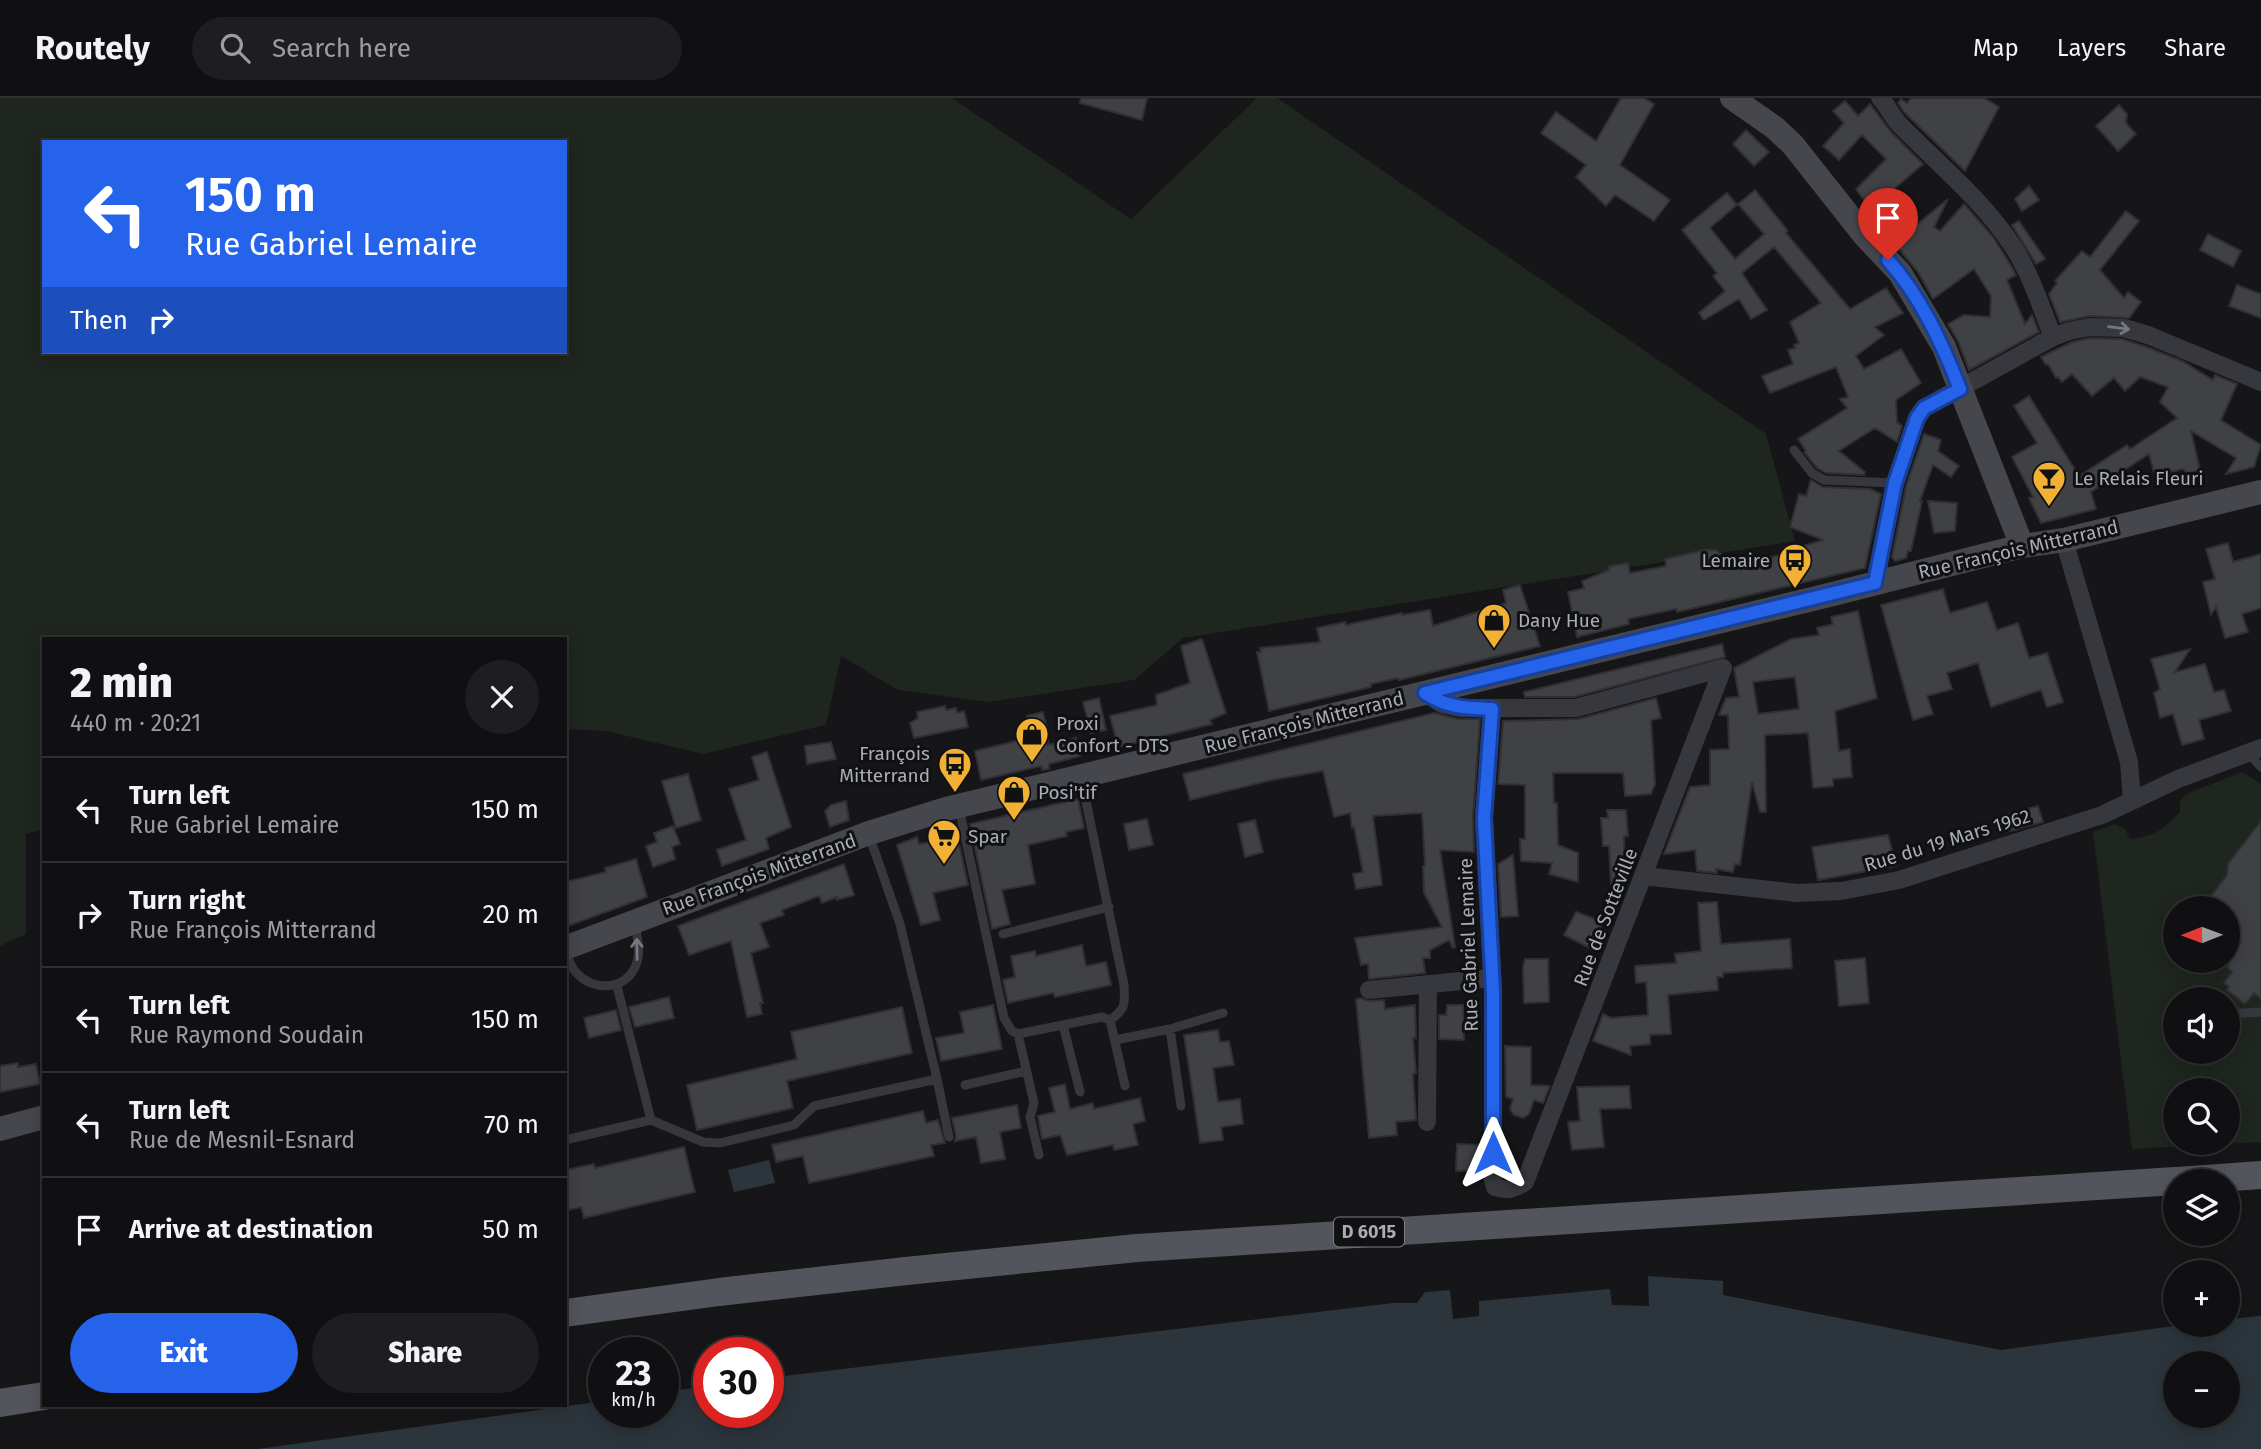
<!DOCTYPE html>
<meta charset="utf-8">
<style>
body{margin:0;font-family:"Fira Sans",sans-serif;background:#1e1e20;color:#f1f3f6;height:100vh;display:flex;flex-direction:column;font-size:26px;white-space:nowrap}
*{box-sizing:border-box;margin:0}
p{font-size:23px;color:#9c9d9f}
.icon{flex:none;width:38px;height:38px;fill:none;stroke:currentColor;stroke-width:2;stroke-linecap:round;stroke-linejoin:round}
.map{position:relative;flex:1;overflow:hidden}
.panel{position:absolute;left:42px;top:539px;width:525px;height:770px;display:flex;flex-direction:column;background:#101012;border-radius:0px;box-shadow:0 4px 18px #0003,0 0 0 2px #303032}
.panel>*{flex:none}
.hud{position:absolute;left:42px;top:42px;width:525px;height:214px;border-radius:0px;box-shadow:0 4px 18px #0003,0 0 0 2px #303032;background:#2563eb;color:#fff;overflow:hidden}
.needle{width:46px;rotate:269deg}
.buttons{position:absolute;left:2163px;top:798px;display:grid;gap:14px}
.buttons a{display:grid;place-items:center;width:77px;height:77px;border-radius:50%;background:#101012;box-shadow:0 4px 18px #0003,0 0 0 2px #303032;font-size:35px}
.speed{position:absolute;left:588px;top:1239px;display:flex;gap:14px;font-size:35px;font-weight:700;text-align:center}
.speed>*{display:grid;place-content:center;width:91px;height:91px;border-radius:50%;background:#101012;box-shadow:0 4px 18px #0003,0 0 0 2px #303032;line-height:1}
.speed small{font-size:18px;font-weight:400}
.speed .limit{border:10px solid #d22;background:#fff;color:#111}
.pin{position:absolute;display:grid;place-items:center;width:60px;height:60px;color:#fff;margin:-72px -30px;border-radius:50% 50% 50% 0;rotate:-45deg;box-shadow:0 0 7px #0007}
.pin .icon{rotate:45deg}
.me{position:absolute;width:77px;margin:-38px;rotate:0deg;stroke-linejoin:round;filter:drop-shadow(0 0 5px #0008)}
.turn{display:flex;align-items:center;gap:24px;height:147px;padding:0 28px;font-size:32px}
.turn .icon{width:91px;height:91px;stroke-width:2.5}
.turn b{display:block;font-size:49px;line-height:60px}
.then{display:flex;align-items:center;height:66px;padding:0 28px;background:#0003;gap:14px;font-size:26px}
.round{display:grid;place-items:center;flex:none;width:74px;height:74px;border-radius:37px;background:#1e1e20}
.headline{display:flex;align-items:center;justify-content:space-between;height:119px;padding:0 28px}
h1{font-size:42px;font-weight:800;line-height:52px}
.cta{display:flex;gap:14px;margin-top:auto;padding:14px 28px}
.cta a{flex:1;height:80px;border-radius:42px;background:#2563eb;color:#fff;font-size:28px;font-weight:800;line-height:80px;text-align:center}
.cta a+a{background:#1e1e20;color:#f1f3f6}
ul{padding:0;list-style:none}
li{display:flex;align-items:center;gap:21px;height:105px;padding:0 28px;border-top:2px solid #303032}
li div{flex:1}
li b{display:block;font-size:26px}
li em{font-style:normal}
header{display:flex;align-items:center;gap:42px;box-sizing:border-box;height:98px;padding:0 35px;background:#101012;border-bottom:2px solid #303032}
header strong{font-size:33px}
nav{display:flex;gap:38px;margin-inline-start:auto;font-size:24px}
.search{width:490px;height:63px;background:#1e1e20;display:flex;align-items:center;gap:18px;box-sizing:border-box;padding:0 24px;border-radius:38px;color:#9c9d9f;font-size:26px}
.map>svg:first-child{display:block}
.green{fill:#1e261f;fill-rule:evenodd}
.water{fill:#2c353c;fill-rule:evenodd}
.building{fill:#404145;stroke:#303034;stroke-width:2;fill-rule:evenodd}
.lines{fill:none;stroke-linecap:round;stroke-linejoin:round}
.lane{stroke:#37383d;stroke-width:9}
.street{stroke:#37383d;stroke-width:18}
.secondary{stroke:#45474d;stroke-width:24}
.primary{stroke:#53555c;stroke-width:28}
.oneway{stroke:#757881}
.route-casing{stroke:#184099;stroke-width:18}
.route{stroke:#2563eb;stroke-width:12}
.labels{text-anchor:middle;stroke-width:6;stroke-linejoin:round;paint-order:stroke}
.shield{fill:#111113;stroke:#7b7e86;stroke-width:2}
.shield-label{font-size:18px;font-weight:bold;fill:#a8adb8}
.poi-label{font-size:19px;fill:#a8adb8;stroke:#111113;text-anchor:start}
.street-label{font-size:19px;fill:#a8adb8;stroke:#111113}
</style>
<header>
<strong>Routely</strong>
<div class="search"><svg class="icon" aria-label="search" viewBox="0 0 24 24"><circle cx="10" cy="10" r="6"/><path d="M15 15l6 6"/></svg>Search here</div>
<nav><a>Map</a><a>Layers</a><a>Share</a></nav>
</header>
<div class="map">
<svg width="2261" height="1351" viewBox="0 0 2261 1351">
<rect width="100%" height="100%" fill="#161618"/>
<path class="green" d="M0,0H952L1131,121L1257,0H1277L1766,336L1795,443L1183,540L1134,582L989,604L898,592L841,558L826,627L703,656L606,633L565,631V541H44V731L26,736V836L0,848ZM44,44H565V254H44Z
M2242,674L2261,686V1044L2132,1051L2093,734L2115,726L2125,731L2130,741C2155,738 2163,732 2180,714V703L2186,696ZM2175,810H2228V863H2175ZM2175,901H2228V954H2175ZM2175,992H2228V1045H2175Z"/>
<path class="water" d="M769,1062L775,1085L734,1094L728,1072Z
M1648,1178L1723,1183V1197L2001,1252L2181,1227H2228V1221L2261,1218V1351H258L604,1303V1314H663V1294L709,1288V1314H768V1280L1393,1205H1417L1425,1194L1450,1192L1453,1221L1479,1218V1203L1610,1191L1612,1207L1649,1208ZM2175,1265H2228V1318H2175Z"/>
<path class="building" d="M1081,0H1147L1142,22L1080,5Z
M1621,0H1644L1654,6L1620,67L1670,102L1654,123L1615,97L1606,108L1576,79L1586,67L1541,35L1556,14L1596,43Z
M1911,0H1984L1999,9L1965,73L1904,14L1898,5L1901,1L1907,5Z
M1845,3L1858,18L1870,6L1891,34L1923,66L1885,99L1879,93L1866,105L1856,91L1886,61L1862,37L1839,62L1823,48L1844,25L1833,13Z
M2119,7L2127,16L2126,25L2136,36L2118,53L2096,28Z
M1746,32L1769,54L1754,68L1733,46Z
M2029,88L2039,102L2022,113L2015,101Z
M1755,92L1788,133L1786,135L1850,211L1886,190L1903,215L1875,229L1884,237L1856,258L1864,271L1901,251L1921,285L1896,302L1897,324L1902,328L1897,344L1875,330L1839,353L1865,374L1864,377L1826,375L1817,370L1804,354L1806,353L1798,341L1847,310L1840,301L1848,299L1836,269L1770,295L1762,278L1793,266L1788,252L1795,250L1794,247L1799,245L1790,224L1821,205L1774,149L1742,175L1767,212L1751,221L1739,201L1704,222L1699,215L1725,193L1713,178L1717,175L1682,132L1727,95L1737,107L1710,130L1735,161L1764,136L1738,106Z
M1948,101L1934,129L1940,133L1964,106L1993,139L2010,166L2016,177L2007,182L2025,226L2032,217L2039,234L1969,272L1958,243L1948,226L1964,217L1990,219L1991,198L1974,171L1933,201L1918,174L1894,145Z
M2126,113L2139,123L2100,172L2124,200L2128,194L2141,204L2129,220L2090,218L2060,224L2049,196L2057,185L2055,183L2082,153L2090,159Z
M2019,123L2045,161L2036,166L2012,127Z
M2208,136L2241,153L2233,169L2200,152Z
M2237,187L2261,196V220L2229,208Z
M2091,240L2122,241L2144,248L2182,263L2213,282L2215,277L2237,286L2221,322L2261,347L2254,369L2226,376L2236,360L2191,333L2200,372L2187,375L2183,371L2155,378L2149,356L2091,394L2096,411L2041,425L2029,400L2033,399L2012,359L2037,345L2014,308L2029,298L2079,378L2127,347L2130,351L2177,320L2160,304L2168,289L2140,279L2125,293L2114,280L2092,298L2072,276L2062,284L2058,279L2056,280L2048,266L2046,267L2041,259L2072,244Z
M1924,336L1941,342L1938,353L1959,368L1951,379L1933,367L1920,403H1922L1911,453H1908L1906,460L1895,463L1892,459L1906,388Z
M1811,382L1823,389L1870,391L1881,396L1865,470L1677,514L1676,511L1628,521L1629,526L1577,539L1568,494L1584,490L1582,483L1609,472V468L1628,465L1630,475L1666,468L1665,461L1704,452H1716L1733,465H1746L1784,456L1783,454L1823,442L1790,429L1799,396L1806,398Z
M1928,403L1957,405L1955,433L1934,435Z
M2228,445L2233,464L2261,456V510L2242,516L2248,534L2225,540L2216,509L2211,517L2203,484L2215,481L2206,451Z
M1520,487L1540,548L1399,582L1398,580L1371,586V589L1269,613L1257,554H1261L1260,550L1320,544L1317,530L1345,524L1346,527L1402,515V517L1430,512L1433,528L1506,505L1503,492Z
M1943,491L1950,515L1987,504L1997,532L2018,525L2029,560L2047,555L2063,604L2047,609L2041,592L1991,609L1978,565L1947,575L1952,591L1927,598L1933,616L1913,622L1881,507Z
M1858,513L1877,600L1835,613L1839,653L1850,651L1852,679L1833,681V688L1813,690L1808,635L1765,637L1766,714H1760L1752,684L1740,767L1735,766L1733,774L1716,771L1717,775L1697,773L1695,752L1664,756L1690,689L1710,687V652L1729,651L1728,617H1719L1726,600L1739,599L1734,570L1791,541L1819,537L1817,530L1833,526L1831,519ZM1795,579L1799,611L1758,616L1753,584Z
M1202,541L1226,615L1210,622L1212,626L1118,649L1110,618L1157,607L1156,597L1190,585L1181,548Z
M1722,546L1725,559L1574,599H1525L1524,594Z
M2190,551L2175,574L2205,566L2214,594L2224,592L2231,613L2199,622L2204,641L2182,647L2173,616L2160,620L2154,595L2160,591L2151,561Z
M1099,600L1106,632L1091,635L1083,604Z
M1656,600L1661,620L1651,622L1655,686L1651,696L1625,698L1623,675H1553L1554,705H1557L1558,747L1578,755V784L1549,776L1552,765L1521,763L1520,741H1525V687L1498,686L1503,623L1579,621Z
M945,608L946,612L956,610L957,615L964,613L968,629L914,640L910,625L918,620L917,614Z
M1043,614L1048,635V647L1076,640L1080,658L1049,666V671L1042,672L1041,668L981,682L975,653L1033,639L1027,618Z
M1434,615L1458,621H1480L1473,719L1474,754L1440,752L1455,849L1453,850L1449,842L1430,852V860H1423L1425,875L1369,881L1368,866L1361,867L1355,840L1442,829L1424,795L1423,768H1425L1422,715L1373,718L1382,787L1356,791L1353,776L1363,774L1354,729L1352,730L1350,715L1334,719L1323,673L1272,682L1190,702L1183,676Z
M831,644L836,661L807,666L805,648Z
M767,654L791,729L766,740L769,751L722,768L717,752L746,742L729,691L759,682L752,659Z
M688,676L701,722L676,730L662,683Z
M1078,701L1084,730L1066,734L1067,738L1028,747L1035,786L1002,792L1010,826L992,831L970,726Z
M846,703L849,722L830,729L825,713L831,707Z
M2038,708L2043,724L2006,734L2001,718Z
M1607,712H1626L1628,738H1624L1625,785L1611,786L1609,748H1603L1601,720H1608Z
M1147,721L1153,747L1129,752L1124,726Z
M1255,722L1263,754L1245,759L1238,726Z
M2261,723V901L2254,895L2245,906L2227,892L2229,889L2224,885L2232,874L2228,870V810H2202L2227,777L2228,766Z
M673,728L680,746L672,749L675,761L653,769L646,748L657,744L654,735Z
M1888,737L1896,768L1818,782L1812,749Z
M917,739L919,746L941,742L943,749L959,745L968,787L933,795L940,822L921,827L897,747Z
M1513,757L1518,818L1501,819L1498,766Z
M636,761L647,799L565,829V784L606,774L605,770Z
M844,766L854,797L837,802V799L822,805L819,798L782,812L784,817L760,825L769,849L751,855L763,905H760L762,916L747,919L731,843L689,857L678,828Z
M1717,804L1721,846L1790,841L1792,870L1723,875V879H1717L1718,892L1668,897L1671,936L1650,937V946L1630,948L1631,957L1593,943L1603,916L1611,920L1648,917L1646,884L1636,885L1635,868L1676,865L1675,856L1701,853L1698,805Z
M1576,814L1603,824L1592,851L1564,837Z
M1082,847L1086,868L1106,864L1111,887L1055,899L1053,895L1008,905L1003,882L1015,879L1011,858L1035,853L1036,858Z
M1865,860L1869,905L1839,908L1835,863Z
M1525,861H1548L1549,904L1524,905L1523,869Z
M669,899L674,920L635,929L629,909Z
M1361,900L1369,903L1384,902L1385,911L1415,907L1416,940H1413L1416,975L1413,976L1416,1022L1396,1024L1397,1037L1369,1040L1356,901Z
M993,907L1002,951L941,963L936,940L964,935L960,914Z
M1447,907H1463L1464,942L1439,941V917H1446Z
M902,909L912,955L787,983L793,1010L697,1032L687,987L797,961L791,934Z
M616,912L621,932L589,940L584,920Z
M1218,932L1220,944L1229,943L1234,967L1213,970L1218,1004L1240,1001L1243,1026L1221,1029L1223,1042L1200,1045L1184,937Z
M1505,948L1531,949V987L1550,988L1543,1005L1534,1002L1529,1016L1523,1020L1514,1017L1510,1011L1513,1001L1506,999Z
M18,965V969L36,966L40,986L0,994V968Z
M1065,986L1070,1011L1093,1005L1094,1011L1140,1000L1145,1023L1133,1026L1138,1047L1114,1052L1113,1047L1067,1057L1060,1037L1042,1041L1038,1018L1055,1014L1049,990Z
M1629,988L1631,1010L1600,1011L1604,1049L1572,1052L1568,1024L1580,1023L1577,989Z
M1017,1007L1021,1030L1000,1034L1005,1061L981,1065L976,1039L955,1043L956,1038L952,1020Z
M923,1013L926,1025L938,1022L945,1045L931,1047L934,1058L809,1085L803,1058L776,1064L772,1047Z
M1457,1046L1482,1047V1073H1456Z
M684,1049L695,1094L584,1120L581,1109L565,1113V1072L594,1066L595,1070Z"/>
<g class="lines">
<path class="lane" d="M1794,352L1812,375L1824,382L1895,385
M2248,655L2261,669
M1081,679L1124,887C1125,906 1126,911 1110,922
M959,710L1004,920L1012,933L1018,936L1102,919L1110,922L1125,988
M1003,836L1109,809
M566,852C568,858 570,867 574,872C593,897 632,892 638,860C640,849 637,837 635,827
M617,888L651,1022L703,1044L720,1045L794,1027L814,1008L937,981L900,826L869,737
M2199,900L2200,901
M2228,916L2261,914
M1063,927L1080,994
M1170,931L1223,915
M1018,936L1034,1005L1030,1019L1039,1057
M1115,942L1170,931L1181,1008
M937,981L949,1039
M965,987L1026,973
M565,1042L651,1022"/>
<path class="street" d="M1880,0C1888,8 1892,19 1899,26C1938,66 1983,102 2014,150C2031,177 2041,209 2053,239
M2064,442L2129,664L2132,703
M1875,485L1895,385L1917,320L1924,310L2053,239L2069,233L2090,229L2124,230L2148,237L2261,284
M1425,595L1442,606L1460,610H1576L1723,570
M1492,611L1484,720L1493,894V1082L1495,1089C1507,1093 1515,1091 1525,1084L1723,570
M1643,778L1797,795L1841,793L1899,782L2102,717L2178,681L2261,650
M1369,892L1492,880
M1427,1024L1428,886"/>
<path class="secondary" d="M1732,0L1775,30L1793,47L1865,138L1900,175L1944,249L2022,448
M565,850L869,735L946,711L1833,496L2022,448L2064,442L2261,394
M0,1031L44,1019"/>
<path class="primary" d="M2178,1083L2261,1077
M565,1215L719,1194L906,1173L1137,1150L2175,1083
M0,1305L44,1298"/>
</g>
<defs><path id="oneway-shaft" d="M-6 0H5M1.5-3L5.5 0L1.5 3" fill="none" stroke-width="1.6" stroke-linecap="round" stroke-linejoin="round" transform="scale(1.75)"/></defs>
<g class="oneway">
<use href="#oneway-shaft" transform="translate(2119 230) rotate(7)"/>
<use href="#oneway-shaft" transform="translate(637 851) rotate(-91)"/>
</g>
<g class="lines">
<defs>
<path id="route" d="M1493,1055V894L1484,720L1492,611C1465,610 1448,610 1425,595L1875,485L1895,385L1917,320L1924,310L1960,291C1942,245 1921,199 1888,162"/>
</defs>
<use href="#route" class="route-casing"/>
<use href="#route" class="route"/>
</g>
<defs>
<symbol id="bar-pin" viewBox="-11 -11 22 30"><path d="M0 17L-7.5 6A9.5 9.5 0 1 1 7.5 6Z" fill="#f2b134" stroke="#111113"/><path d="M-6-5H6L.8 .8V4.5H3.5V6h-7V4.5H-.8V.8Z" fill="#111"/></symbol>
<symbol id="bus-pin" viewBox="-11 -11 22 30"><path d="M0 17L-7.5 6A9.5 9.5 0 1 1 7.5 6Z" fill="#f2b134" stroke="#111113"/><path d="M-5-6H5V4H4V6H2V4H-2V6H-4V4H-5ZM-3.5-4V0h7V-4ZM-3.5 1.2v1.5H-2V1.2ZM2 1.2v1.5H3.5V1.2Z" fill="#111"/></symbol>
<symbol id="shop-pin" viewBox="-11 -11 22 30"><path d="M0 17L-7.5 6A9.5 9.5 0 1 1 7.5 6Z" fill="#f2b134" stroke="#111113"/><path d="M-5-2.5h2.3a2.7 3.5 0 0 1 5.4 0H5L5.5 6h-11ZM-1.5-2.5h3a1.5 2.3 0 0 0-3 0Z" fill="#111"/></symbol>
<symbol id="supermarket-pin" viewBox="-11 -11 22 30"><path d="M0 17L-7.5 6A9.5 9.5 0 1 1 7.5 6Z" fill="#f2b134" stroke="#111113"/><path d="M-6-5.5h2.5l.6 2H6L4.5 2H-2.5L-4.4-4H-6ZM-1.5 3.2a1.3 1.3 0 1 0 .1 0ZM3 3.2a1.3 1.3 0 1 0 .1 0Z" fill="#111"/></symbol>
</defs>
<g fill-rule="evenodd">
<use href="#bar-pin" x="2030" y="361" width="38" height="52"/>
<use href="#bus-pin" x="1776" y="443" width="38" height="52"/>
<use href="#shop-pin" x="1475" y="503" width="38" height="52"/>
<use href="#shop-pin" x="1013" y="617" width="38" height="52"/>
<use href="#bus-pin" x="936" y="647" width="38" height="52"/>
<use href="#shop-pin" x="995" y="675" width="38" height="52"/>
<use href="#supermarket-pin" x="925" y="719" width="38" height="52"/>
</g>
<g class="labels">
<rect class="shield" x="1334" y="1119.5" width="70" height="29" rx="5"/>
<g class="shield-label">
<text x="1369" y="1140">D 6015</text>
</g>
<g class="poi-label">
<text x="2074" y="387">Le Relais Fleuri</text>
<text x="1770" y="469" text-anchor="end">Lemaire</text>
<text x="1518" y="529">Dany Hue</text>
<text x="1056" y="632">Proxi<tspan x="1056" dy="22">Confort - DTS</tspan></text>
<text x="930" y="662" text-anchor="end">François<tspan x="930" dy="22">Mitterrand</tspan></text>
<text x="1038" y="701">Posi'tif</text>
<text x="968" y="745">Spar</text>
</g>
<g class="street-label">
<text transform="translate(2018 451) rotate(-13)" y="7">Rue François Mitterrand</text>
<text transform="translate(1304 624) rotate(-14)" y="7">Rue François Mitterrand</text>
<text transform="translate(1947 742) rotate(-17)" y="7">Rue du 19 Mars 1962</text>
<text transform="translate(759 776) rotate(-20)" y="7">Rue François Mitterrand</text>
<text transform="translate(1605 819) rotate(-69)" y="7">Rue de Sotteville</text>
<text transform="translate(1468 847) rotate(-92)" y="7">Rue Gabriel Lemaire</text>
</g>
</g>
</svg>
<div class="buttons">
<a><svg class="needle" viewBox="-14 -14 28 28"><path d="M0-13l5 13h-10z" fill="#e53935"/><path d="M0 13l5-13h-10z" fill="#9c9d9f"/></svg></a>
<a><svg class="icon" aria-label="sound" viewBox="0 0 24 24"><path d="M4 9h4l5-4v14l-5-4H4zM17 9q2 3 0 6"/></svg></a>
<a><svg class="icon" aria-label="search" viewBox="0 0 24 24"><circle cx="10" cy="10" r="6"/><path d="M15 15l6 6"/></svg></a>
<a><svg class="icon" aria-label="layers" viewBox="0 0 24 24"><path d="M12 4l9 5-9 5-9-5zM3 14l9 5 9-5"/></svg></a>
<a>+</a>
<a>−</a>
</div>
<div class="speed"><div>23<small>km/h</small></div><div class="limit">30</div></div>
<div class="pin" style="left:1888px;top:162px;background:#d93025"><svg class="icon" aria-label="arrive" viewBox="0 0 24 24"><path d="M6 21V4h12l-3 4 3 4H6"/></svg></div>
<svg class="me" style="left:1493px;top:1055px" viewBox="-20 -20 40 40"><path d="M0-17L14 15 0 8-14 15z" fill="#2563eb" stroke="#fff" stroke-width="4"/></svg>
<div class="hud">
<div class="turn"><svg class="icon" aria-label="left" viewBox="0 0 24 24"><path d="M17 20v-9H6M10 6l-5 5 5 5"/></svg><div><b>150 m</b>Rue Gabriel Lemaire</div></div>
<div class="then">Then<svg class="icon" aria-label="right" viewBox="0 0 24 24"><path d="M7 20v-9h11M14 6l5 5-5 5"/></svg></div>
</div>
<section class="panel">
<div class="headline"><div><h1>2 min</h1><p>440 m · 20:21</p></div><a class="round"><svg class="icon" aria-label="close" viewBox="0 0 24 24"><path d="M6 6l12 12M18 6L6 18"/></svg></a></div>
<ul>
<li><svg class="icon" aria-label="left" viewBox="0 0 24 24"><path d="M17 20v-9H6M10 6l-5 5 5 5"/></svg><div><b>Turn left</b><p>Rue Gabriel Lemaire</p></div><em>150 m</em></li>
<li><svg class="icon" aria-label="right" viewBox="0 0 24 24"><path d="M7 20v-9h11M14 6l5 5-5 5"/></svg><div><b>Turn right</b><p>Rue François Mitterrand</p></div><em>20 m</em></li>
<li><svg class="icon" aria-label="left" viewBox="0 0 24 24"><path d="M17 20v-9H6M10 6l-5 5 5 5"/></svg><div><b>Turn left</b><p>Rue Raymond Soudain</p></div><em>150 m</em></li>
<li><svg class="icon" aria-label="left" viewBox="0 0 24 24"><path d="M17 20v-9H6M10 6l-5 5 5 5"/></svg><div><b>Turn left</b><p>Rue de Mesnil-Esnard</p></div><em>70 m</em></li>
<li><svg class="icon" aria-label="arrive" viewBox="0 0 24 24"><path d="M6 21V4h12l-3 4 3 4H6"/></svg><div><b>Arrive at destination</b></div><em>50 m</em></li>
</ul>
<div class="cta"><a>Exit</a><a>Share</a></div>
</section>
</div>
